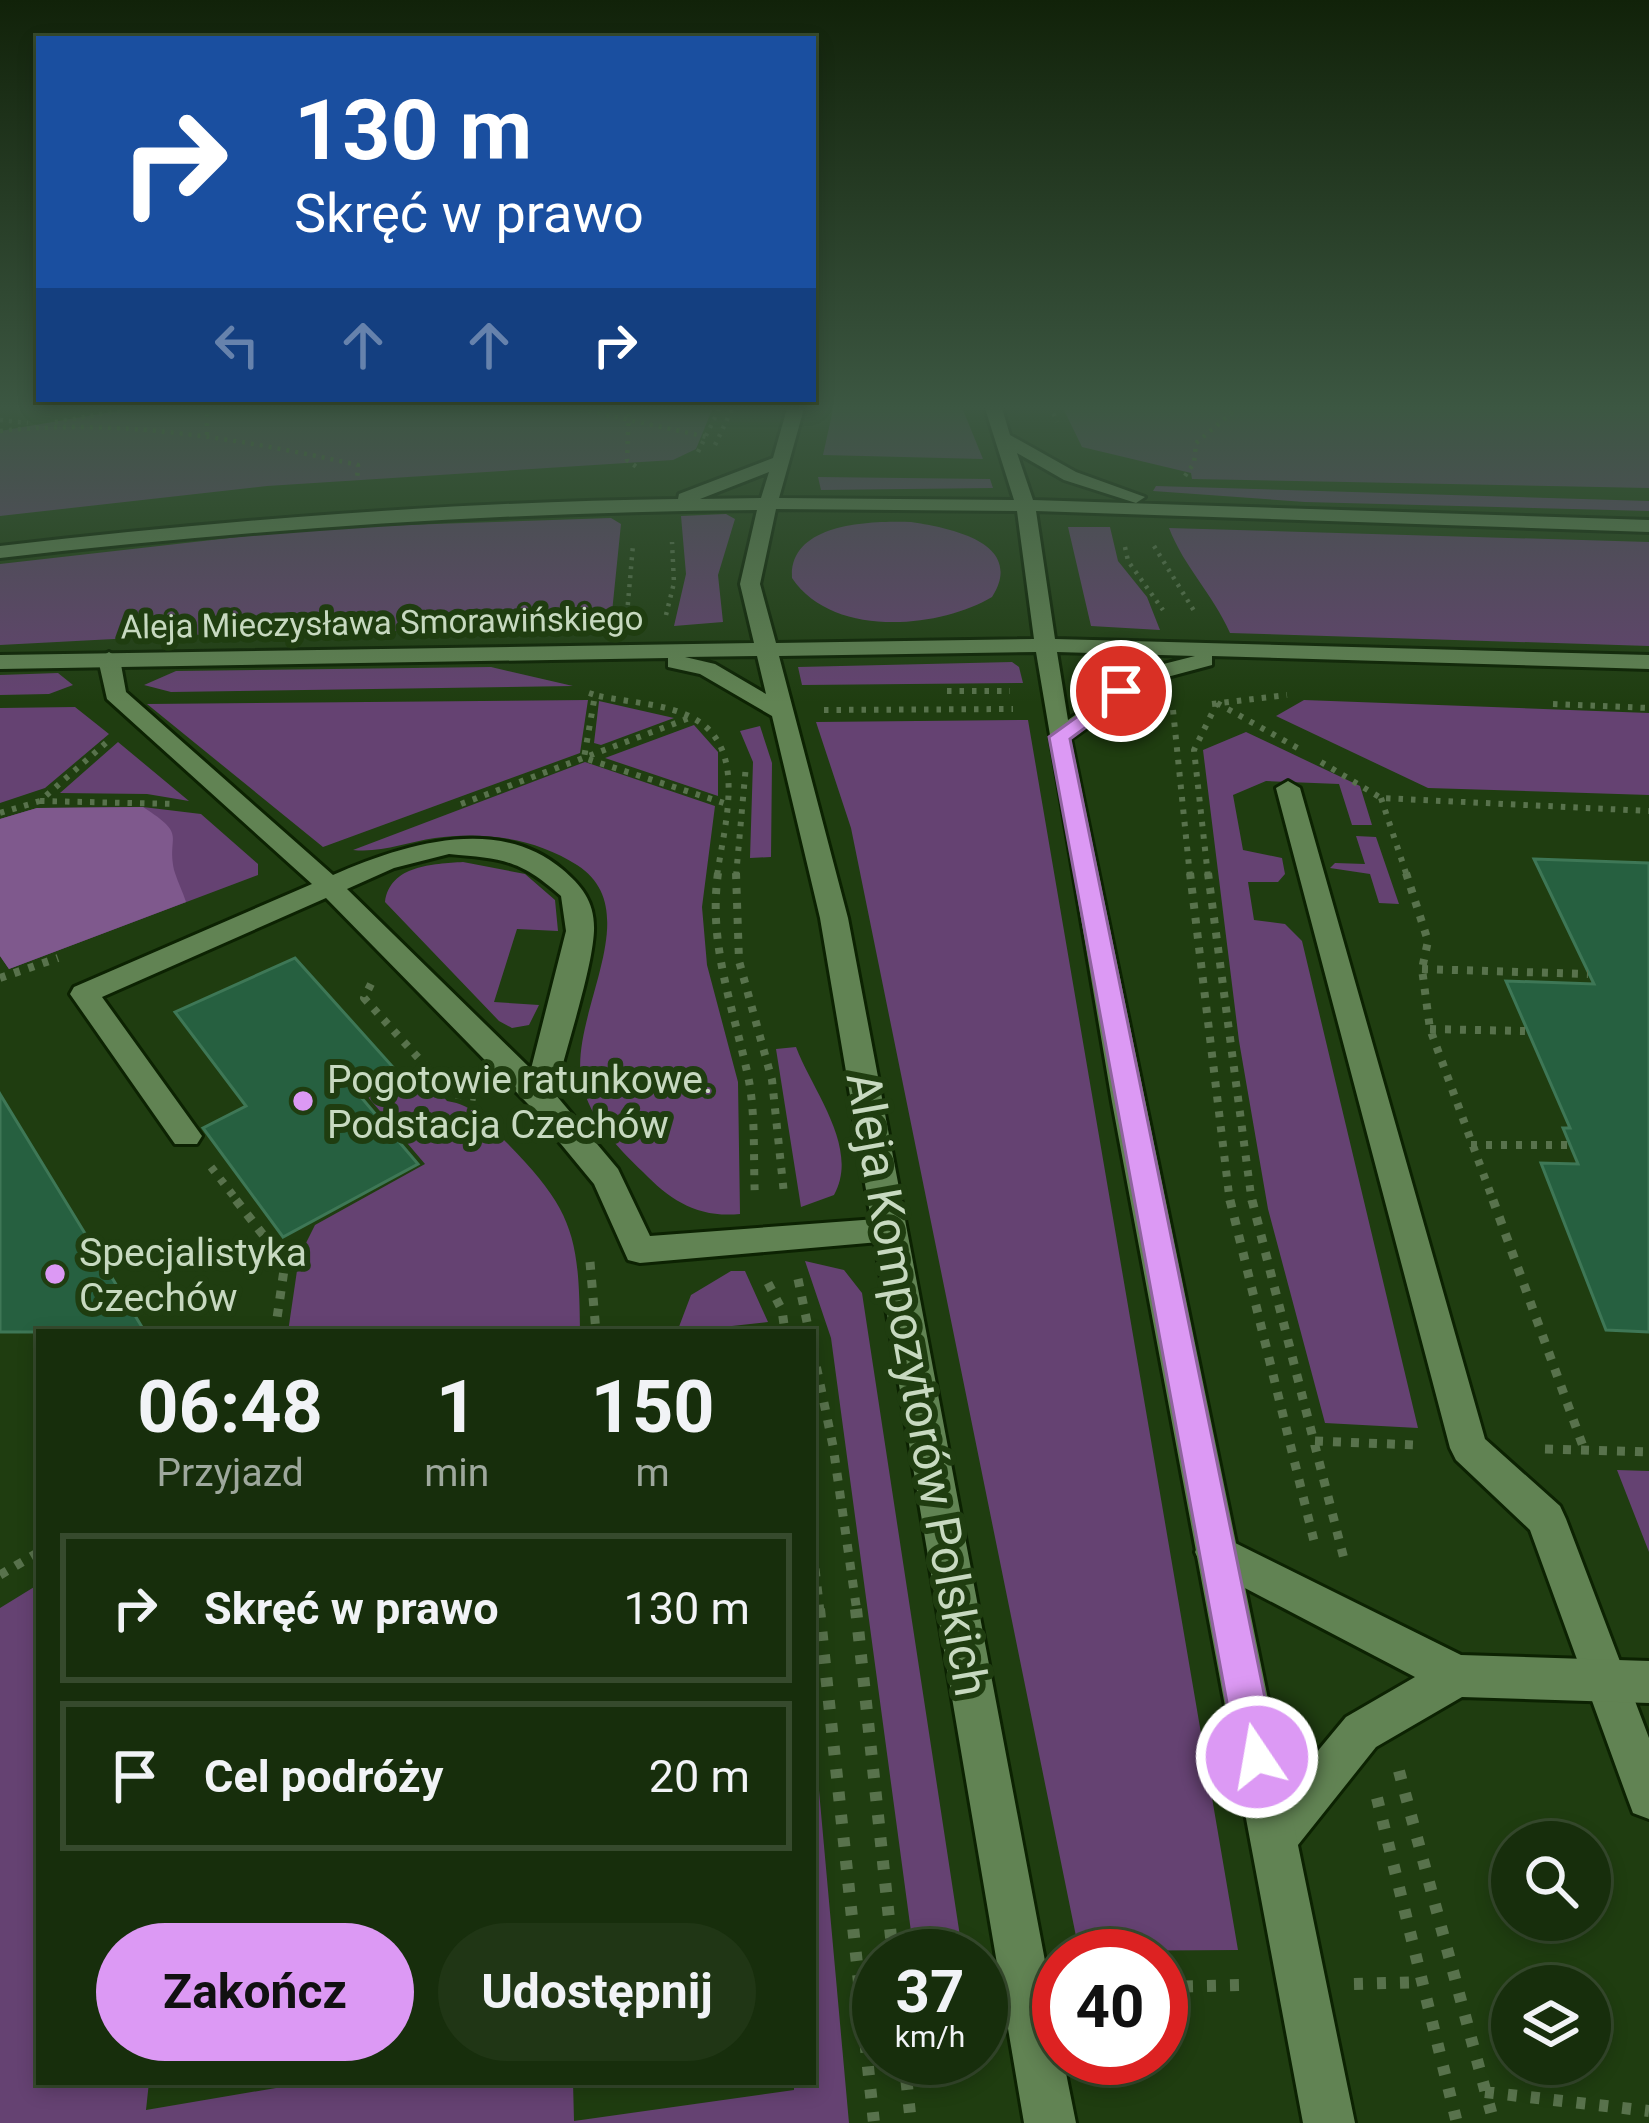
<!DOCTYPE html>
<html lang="pl">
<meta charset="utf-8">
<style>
body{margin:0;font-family:Roboto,sans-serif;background:#203615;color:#f1f3f6;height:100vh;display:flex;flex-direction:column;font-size:45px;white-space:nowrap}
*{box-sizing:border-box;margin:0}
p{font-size:39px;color:#9ea89d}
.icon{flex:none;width:66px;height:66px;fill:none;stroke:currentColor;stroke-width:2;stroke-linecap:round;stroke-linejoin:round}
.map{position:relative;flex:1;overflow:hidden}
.drawer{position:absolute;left:36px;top:1329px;width:780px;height:756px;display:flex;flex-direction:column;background:#172e0c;border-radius:0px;box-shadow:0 6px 18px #0003,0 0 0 3px #364a2d}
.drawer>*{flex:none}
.guide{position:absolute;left:36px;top:36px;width:780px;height:366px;border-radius:0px;box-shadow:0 6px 18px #0003,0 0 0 3px #364a2d;background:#1a4fa0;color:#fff;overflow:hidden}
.controls{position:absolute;left:1491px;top:1821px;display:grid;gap:24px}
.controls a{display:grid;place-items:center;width:120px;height:120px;border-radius:50%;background:#172e0c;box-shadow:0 6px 18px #0003,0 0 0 3px #364a2d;font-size:60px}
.speed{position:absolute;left:852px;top:1929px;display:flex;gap:24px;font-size:60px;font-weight:700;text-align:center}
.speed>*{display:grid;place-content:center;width:156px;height:156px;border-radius:50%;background:#172e0c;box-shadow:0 6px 18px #0003,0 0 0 3px #364a2d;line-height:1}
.speed small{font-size:30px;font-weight:400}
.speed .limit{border:18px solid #d22;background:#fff;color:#111}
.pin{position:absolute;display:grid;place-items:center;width:102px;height:102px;color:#fff;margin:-51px;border:6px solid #fff;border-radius:50%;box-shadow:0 3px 12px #0007}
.me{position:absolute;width:132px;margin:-66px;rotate:348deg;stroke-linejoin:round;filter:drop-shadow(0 0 9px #0008)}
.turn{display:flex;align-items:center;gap:42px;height:252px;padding:0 60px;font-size:54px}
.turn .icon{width:156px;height:156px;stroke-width:2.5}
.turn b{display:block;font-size:84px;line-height:102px}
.lanes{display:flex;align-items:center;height:114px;padding:0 60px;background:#0003;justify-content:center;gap:60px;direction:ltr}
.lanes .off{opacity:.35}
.eta{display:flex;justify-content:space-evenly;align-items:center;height:204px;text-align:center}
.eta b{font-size:72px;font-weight:700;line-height:84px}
.button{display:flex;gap:24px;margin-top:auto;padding:24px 60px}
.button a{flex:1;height:138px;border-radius:72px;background:#dc99f4;color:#111;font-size:48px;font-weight:700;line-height:138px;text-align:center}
.button a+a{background:#203615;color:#f1f3f6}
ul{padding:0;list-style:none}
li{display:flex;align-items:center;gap:36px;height:150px;margin:0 24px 18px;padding:0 36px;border:6px solid #364a2d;border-radius:0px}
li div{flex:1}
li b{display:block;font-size:45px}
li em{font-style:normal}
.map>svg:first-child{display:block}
.green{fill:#654272}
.forest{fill:#7f598d}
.building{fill:#266040;stroke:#3e7756;stroke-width:3}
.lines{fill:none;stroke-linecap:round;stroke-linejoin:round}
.lane-casing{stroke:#0c2202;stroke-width:6}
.street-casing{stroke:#0c2202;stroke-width:6}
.secondary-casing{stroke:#0c2202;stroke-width:6}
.path-far4{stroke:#58724c;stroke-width:4.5;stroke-dasharray:3 6;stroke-linecap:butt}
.path-far3{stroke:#58724c;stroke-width:6;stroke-dasharray:4.5 8;stroke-linecap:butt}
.path-far2{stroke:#58724c;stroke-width:8;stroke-dasharray:6 9;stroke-linecap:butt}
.path-far1{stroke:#58724c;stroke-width:9;stroke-dasharray:8 10;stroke-linecap:butt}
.path{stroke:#58724c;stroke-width:12;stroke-dasharray:9 14;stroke-linecap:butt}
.lane{fill:#618353;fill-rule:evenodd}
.street{fill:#618353;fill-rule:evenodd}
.secondary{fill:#618353;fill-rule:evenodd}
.route{fill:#dc99f4;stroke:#8f639f;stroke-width:3}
.poi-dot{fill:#dc99f4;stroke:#1f3d10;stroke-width:4.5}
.labels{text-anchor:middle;stroke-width:12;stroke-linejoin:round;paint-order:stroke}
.far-street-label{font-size:33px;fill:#c7d9c0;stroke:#1f3d10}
.poi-label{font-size:39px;fill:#c7d9c0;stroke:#1f3d10;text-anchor:start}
.near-street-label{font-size:48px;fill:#c7d9c0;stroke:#1f3d10}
</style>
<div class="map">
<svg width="1649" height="2123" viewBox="0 0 1649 2123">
<rect width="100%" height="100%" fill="#1f3d10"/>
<path class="green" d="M152,405H714L696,449L673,460L267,486L0,516V431Z
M834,405H961L983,459L823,455Z
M1062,406L1649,408V488L1192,479L1191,473L1082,447Z
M818,477L990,479L993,488L821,490Z
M1156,486L1649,501V511L1305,502L1153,491Z
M681,516L726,514L735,519L718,575L723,622L674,626L686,574Z
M611,518L621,524L611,622L604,627L190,635L0,645V564L317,528Z
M911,522C951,528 1026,543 992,597C938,629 832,638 792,578C789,522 872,521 911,522Z
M1068,527H1110L1118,561L1147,597L1160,630L1091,626Z
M1169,528L1649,542V646L1230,633C1213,594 1184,567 1169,528Z
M1012,662L1019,667L1023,683L802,685L798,667Z
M491,667L573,686L171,692L144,685L176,671Z
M58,673L73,685L49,694L0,695V675Z
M588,700L580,753L323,847L147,704Z
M1304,700L1649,713V795L1428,788L1276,716Z
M599,701L674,718L601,745L594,743Z
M75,707L109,734L45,788L0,803V708Z
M1028,720L1238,1950L1079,1951L851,828L816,722Z
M694,725L718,752V796L605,758Z
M760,726L772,763L771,857L750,858L753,762L740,731Z
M1246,732L1360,786L1372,825H1352L1339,784L1266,781L1233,795L1243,850L1282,858L1285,874L1278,882H1248L1254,920L1285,924L1302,941L1418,1428L1325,1423L1268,1209L1239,1041L1203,750Z
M118,742L189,801L147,794L60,793Z
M585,762L715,806L702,907L707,965L738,1082L740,1214C698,1218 671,1201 643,1172C619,1149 594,1123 584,1091C561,1023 652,913 577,865C535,838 483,831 435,838C407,842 382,853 353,850Z
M143,807L201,814L258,864V875L9,969L0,956V819L37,808Z
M1356,836L1376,837L1399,904L1379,903L1370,874L1330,868L1335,863L1365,864Z
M463,862L525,874L555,900L558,931L517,929L494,1002L539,1005L529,1025L512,1028L499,1021L385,902C390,865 433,864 463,862Z
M796,1047C813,1092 860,1148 834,1195L801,1207L776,1049Z
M420,1070L447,1101C474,1105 486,1122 506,1142C574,1211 579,1236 580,1332H288L299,1257L315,1225L425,1164L368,1097Z
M805,1261L844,1270L862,1293L963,1956H932L912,1939L831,1338Z
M731,1271H745L768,1322L677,1332L691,1295Z
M1617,1470L1649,1471V1552Z
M39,1584V2082H149L146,2110L311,2082H573L574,2121L794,2090V2082H813V1724L849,2123H0V1608Z"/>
<path class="forest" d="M143,807C190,837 165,834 175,873C178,883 183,892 186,902L9,969L0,956V819L37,808Z"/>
<path class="building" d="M1534,859L1649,863V1332L1606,1330L1541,1163L1578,1164L1563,1128H1570L1506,981L1594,984Z
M295,958L400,1075L360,1096L418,1164L283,1237L203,1128L246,1106L175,1012Z
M0,1094L64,1199L145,1332H0Z"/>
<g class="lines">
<defs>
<path id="lane" d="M109,652L120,659L126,692L333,875C401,845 497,814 562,869C582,886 595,902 594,931C592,972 565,1051 555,1094L618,1169L650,1236L890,1218L902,1222L907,1231L902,1240L640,1263L628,1260L594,1184L528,1104L326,898L102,997L202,1136L197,1144H175L70,994L74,987L312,884L107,699L98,659ZM449,854C503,859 519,859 561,896L566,931L531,1069L347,889L394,868Z
M1288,781L1300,788L1485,1439L1560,1506L1566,1519L1649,1738V1819L1633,1813L1627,1797L1530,1530L1456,1460L1450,1448L1276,788Z"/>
<path id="street" d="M1215,1533L1461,1655L1649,1661V1703L1462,1697L1376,1747L1290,1855L1274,1862L1258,1855L1251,1839L1258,1823L1346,1717L1415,1677L1201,1565L1195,1552L1201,1539Z"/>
<path id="secondary" d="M788,405H805L779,498L1014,500L984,405H1001L1010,435L1076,472L1145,497L1136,503L1064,480L1017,453L1033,500L1649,520V532L1036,511L1055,639L1649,655V669L1212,656V665L1156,680L1071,739L1355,2123H1303L1112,1102L1036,652L779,656L848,918L1059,2035V2058H1063L1076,2123H1024L820,918L772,716L700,674L668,667V658L0,669V655L754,643L740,584L757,510C503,512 252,529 0,558V546C225,520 451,502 678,499L679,494L773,458ZM769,472L761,498L700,499ZM776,509L1017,511L1034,639L776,643L760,584ZM1057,652L1195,656L1140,670L1068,720ZM757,656L766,694L715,664L685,657Z"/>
</defs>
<use href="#lane" class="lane-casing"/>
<use href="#street" class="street-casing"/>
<use href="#secondary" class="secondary-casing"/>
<path class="path-far4" d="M207,405V440
M562,405L707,437
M629,405L627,460L638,468
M1050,405L1057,422
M0,420L28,423
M55,422L152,405
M0,431C120,418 241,439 358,465L357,480
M715,445L734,405
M698,452L721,405
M1185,476L1194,463L1196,443L1241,405
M1154,546L1196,614
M1125,547L1128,561L1163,610
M627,614L633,545
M666,615L674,583L672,542"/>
<path class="path-far3" d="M947,691H1010
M589,693L595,695L584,758L727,804
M599,696C627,702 668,704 693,718C749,748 724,825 717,876
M1217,703L1303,751
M1212,704L1287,695
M1553,704L1649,708
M824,710L1013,709
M1173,710L1190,876
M1321,762L1381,798L1649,811
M1381,798L1407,876
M40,801L176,804
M461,804L692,717
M0,813L40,801L107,742
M736,876L746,765
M1208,876L1194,750L1217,703"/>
<path class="path-far2" d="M718,873C708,945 733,1006 748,1076C756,1114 753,1159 755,1198
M736,873L739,961L772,1080L784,1194
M1190,873L1230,1203
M1208,873L1252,1203
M1406,873L1428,941L1422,969L1430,1029L1494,1203
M1422,969L1588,974
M0,978L58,958
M371,984L364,998L451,1094L476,1097
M1430,1029L1525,1031
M1471,1145H1570
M211,1167L239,1203"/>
<path class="path-far1" d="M236,1200L285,1263L275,1332
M1230,1200L1315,1545
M1252,1200L1344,1559
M1493,1200L1584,1449
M590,1262L596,1332
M798,1279L833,1446L857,1612
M768,1283L782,1310L785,1332
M1315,1441L1416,1445
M1545,1449L1649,1452
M813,1551L820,1612
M0,1575L39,1552"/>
<path class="path" d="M819,1609L874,2123
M856,1609L893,1956
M1399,1771L1494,2123
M1377,1798L1457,2123
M1354,1984L1422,1982
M1161,1987L1243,1985
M904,2058L911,2123
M1485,2092L1649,2111"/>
<use href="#lane" class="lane"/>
<use href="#street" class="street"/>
<use href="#secondary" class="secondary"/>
</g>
<linearGradient id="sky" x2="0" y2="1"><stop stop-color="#112209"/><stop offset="0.58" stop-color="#3c5742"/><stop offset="1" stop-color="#3c5742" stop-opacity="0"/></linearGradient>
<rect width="1649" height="703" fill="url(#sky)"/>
<path class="route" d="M1121,685L1131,691L1128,696L1070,739L1277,1757L1271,1771L1257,1777L1243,1771L1237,1757L1049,737Z"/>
<g class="poi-dot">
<circle cx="303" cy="1101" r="12"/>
<circle cx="55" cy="1274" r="12"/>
</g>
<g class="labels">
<g class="far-street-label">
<text transform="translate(382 622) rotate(-1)" y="12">Aleja Mieczysława Smorawińskiego</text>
</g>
<g class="poi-label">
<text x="327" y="1093">Pogotowie ratunkowe.<tspan x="327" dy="45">Podstacja Czechów</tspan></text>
<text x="79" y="1266">Specjalistyka<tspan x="79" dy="45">Czechów</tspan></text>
</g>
<g class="near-street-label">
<text transform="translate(918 1384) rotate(80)" y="17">Aleja Kompozytorów Polskich</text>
</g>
</g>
</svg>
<div class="controls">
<a><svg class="icon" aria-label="search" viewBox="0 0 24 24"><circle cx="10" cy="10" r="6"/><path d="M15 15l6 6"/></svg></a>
<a><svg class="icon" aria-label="layers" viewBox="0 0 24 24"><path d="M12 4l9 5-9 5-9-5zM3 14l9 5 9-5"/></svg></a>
</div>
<div class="speed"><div>37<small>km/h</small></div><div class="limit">40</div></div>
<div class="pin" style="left:1121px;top:691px;background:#d93025"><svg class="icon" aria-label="arrive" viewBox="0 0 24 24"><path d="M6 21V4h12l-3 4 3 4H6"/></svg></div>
<svg class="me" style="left:1257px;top:1757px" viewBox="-20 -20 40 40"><circle r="17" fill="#dc99f4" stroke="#fff" stroke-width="3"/><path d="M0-11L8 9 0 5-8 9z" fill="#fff"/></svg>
<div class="guide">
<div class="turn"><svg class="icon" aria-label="right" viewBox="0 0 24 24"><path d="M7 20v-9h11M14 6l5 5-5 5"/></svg><div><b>130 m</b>Skręć w prawo</div></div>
<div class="lanes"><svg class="icon off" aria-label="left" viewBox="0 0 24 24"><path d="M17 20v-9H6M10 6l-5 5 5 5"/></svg><svg class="icon off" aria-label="ahead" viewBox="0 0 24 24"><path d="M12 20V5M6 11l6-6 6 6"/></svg><svg class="icon off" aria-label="ahead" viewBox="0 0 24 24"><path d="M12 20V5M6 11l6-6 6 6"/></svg><svg class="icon" aria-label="right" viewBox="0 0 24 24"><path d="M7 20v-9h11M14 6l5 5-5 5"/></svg></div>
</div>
<section class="drawer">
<div class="eta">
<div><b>06:48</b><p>Przyjazd</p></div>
<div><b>1</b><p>min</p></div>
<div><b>150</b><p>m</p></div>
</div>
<ul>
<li><svg class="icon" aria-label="right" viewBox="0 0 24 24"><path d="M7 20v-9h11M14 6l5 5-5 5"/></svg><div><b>Skręć w prawo</b></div><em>130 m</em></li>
<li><svg class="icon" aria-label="arrive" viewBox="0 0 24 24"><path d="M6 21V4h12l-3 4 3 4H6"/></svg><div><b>Cel podróży</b></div><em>20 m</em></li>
</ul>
<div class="button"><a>Zakończ</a><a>Udostępnij</a></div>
</section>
</div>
